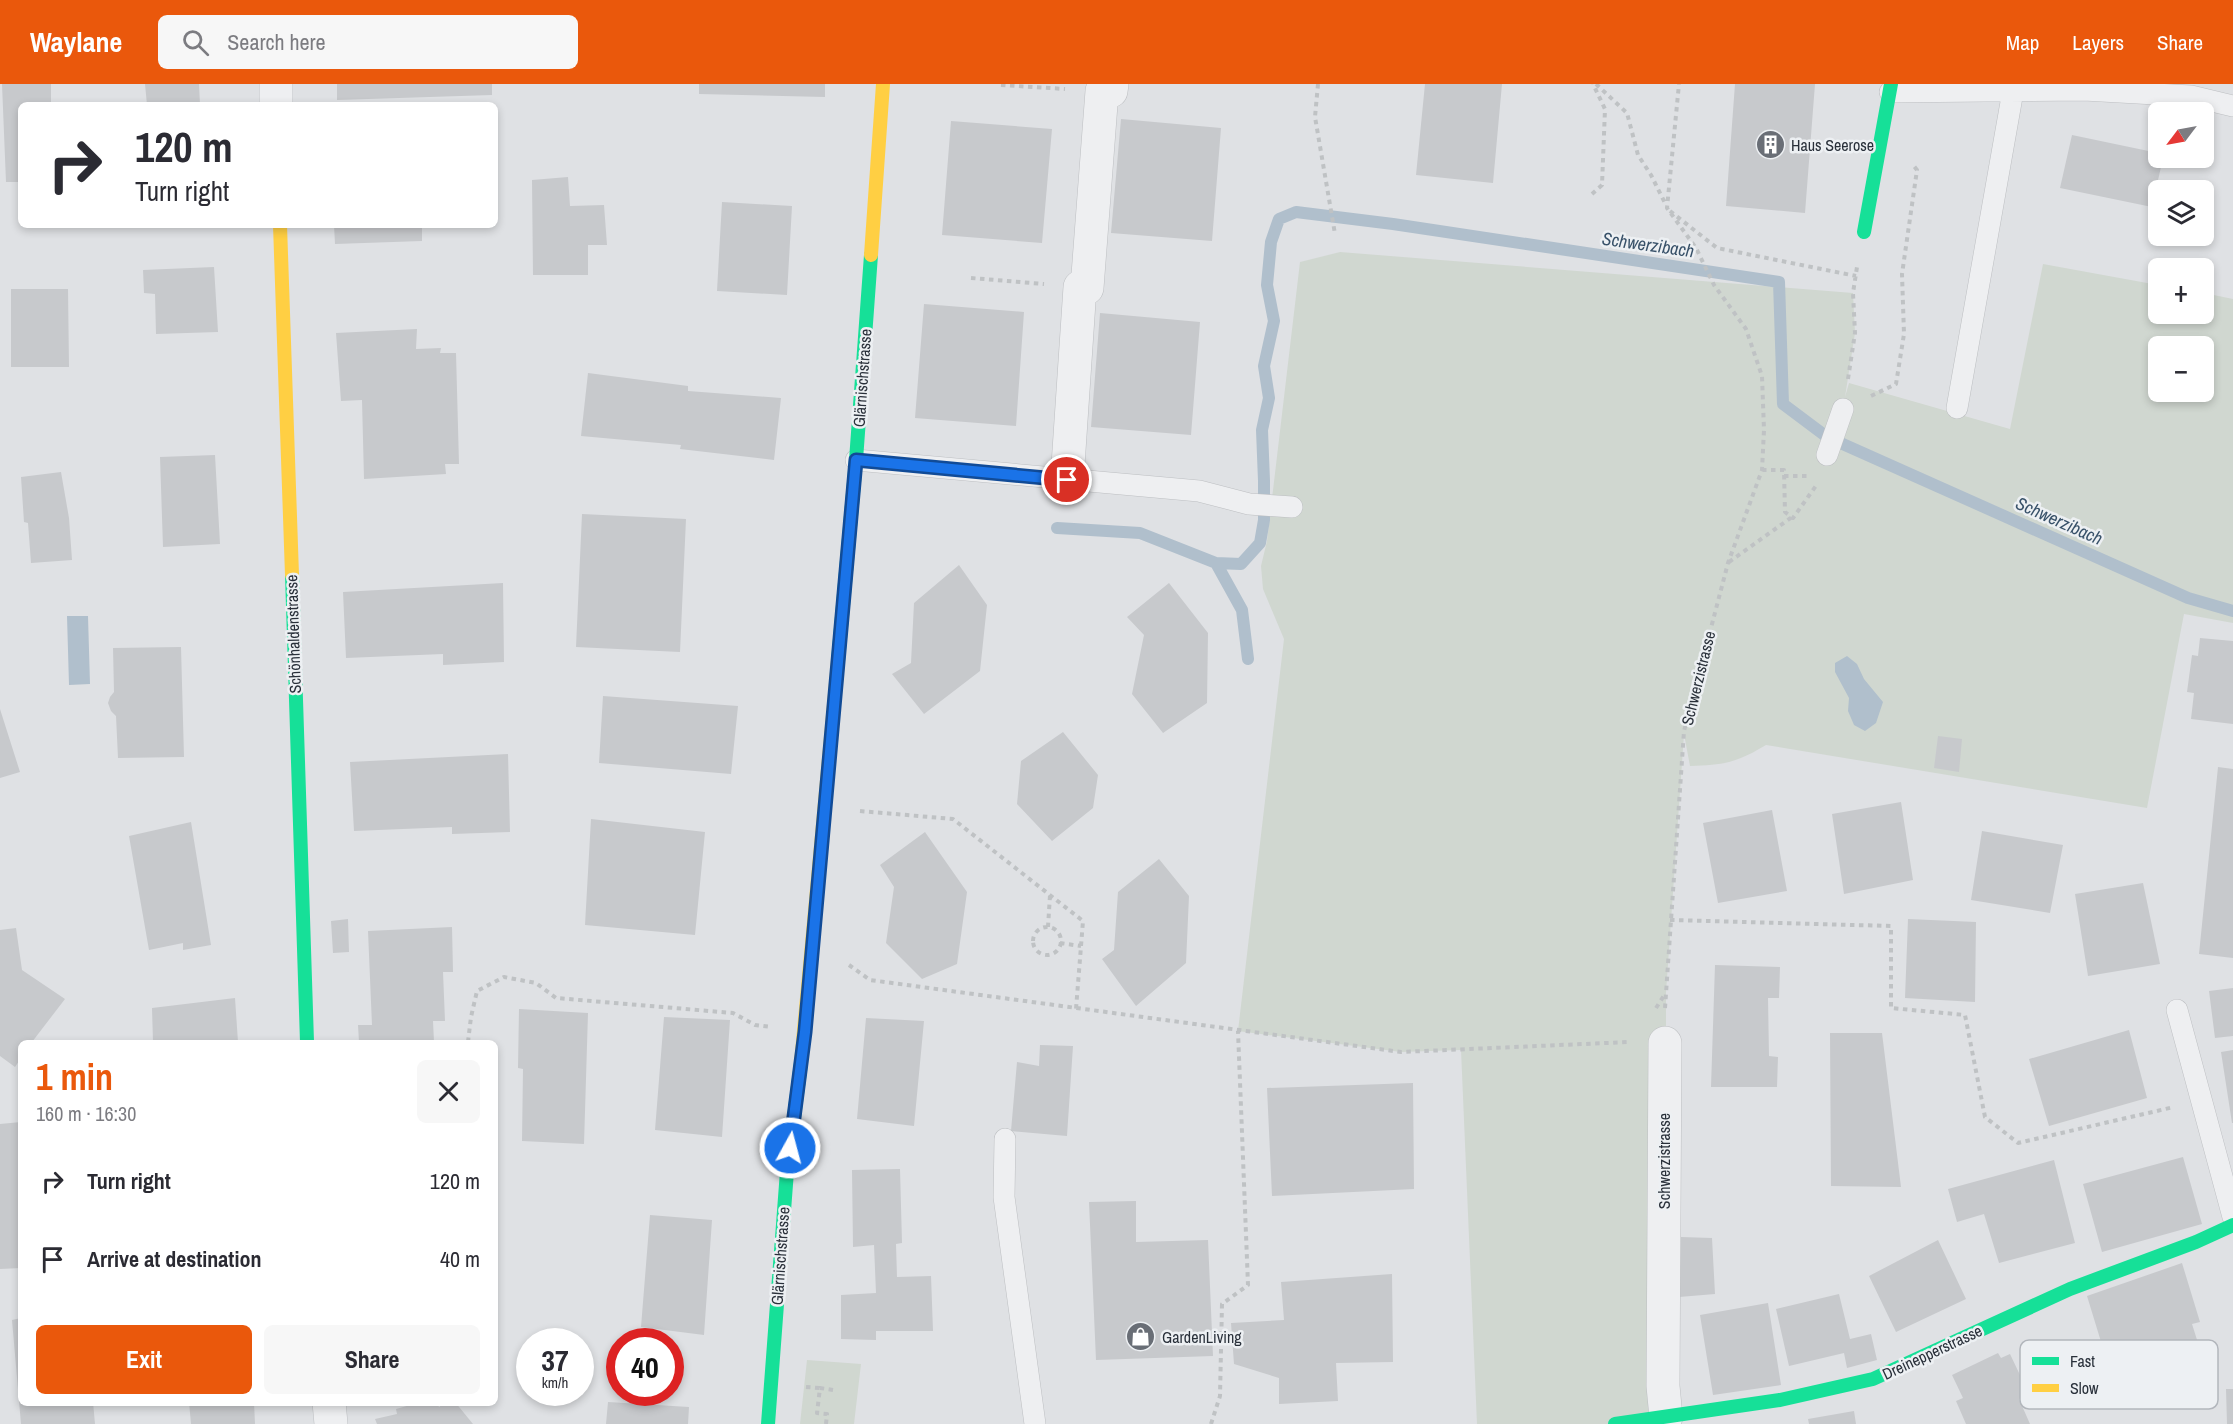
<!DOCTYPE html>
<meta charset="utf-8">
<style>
body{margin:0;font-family:"Archivo Narrow",sans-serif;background:#f7f7f7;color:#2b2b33;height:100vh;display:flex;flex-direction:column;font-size:22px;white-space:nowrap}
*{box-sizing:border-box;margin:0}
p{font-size:20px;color:#7c7c81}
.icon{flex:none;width:33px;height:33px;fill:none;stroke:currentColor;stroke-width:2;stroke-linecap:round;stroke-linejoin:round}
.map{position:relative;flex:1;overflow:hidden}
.side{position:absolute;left:18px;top:956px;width:480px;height:366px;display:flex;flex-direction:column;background:#fff;border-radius:9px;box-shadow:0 3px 9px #0003}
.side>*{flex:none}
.guide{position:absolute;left:18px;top:18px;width:480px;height:126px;border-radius:9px;box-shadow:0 3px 9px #0003;background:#fff;color:#2b2b33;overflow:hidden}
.needle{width:39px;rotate:238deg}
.controls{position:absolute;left:2148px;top:18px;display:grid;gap:12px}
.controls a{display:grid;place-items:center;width:66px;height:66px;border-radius:9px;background:#fff;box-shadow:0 3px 9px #0003;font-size:30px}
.speed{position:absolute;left:516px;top:1244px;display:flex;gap:12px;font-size:30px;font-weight:700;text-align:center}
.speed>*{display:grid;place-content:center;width:78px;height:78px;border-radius:50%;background:#fff;box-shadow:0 3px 9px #0003;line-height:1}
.speed small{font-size:15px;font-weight:400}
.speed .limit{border:9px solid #d22;background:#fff;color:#111}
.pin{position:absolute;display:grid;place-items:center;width:51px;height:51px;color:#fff;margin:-26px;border:3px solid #fff;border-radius:50%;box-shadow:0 2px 6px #0007}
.me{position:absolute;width:66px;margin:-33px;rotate:7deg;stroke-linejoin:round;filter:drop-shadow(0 0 4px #0008)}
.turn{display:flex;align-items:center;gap:21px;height:126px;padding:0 18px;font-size:27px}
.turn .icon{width:78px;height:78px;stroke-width:2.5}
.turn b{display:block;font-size:42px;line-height:51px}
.round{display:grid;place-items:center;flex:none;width:63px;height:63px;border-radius:9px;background:#f7f7f7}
.overview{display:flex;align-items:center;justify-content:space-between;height:102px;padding:0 18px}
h1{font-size:36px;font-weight:700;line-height:45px;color:#ea580c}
.primary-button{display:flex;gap:12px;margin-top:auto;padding:12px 18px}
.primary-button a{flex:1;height:69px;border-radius:9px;background:#ea580c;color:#fff;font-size:24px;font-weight:700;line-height:69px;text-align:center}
.primary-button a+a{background:#f7f7f7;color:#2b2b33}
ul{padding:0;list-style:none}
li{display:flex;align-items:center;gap:18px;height:78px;padding:0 18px}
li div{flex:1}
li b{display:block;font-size:22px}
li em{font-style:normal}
header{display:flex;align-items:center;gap:36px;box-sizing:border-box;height:84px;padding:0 30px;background:#ea580c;color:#fff}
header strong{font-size:28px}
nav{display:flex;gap:33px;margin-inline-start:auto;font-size:21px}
.search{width:420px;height:54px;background:#f7f7f7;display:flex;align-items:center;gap:15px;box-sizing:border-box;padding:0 21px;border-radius:9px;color:#7c7c81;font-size:22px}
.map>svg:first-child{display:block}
.green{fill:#d0d7d0;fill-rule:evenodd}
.water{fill:#b0bfcc}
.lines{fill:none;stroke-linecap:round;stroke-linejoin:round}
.stream{stroke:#b0bfcc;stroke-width:12}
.building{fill:#c7c9cc}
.lane-casing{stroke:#bdbfc2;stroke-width:22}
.street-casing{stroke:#bdbfc2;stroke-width:34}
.path{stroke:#bfc2c4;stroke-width:4;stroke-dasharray:4.5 4.5;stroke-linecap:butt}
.lane{stroke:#eeeff1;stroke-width:21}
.street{stroke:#eeeff1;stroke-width:33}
.fast{stroke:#16e098;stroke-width:14}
.slow{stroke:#ffcf43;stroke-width:14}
.route-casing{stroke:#114b97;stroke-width:15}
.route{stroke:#1a73e8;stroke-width:10}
.labels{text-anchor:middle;stroke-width:5;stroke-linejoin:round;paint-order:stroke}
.poi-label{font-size:16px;fill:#29303a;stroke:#edf0f3;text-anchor:start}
.street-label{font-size:16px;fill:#29303a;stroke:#edf0f3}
.water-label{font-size:18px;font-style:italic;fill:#385169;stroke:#edf0f3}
.key{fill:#edf0f3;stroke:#b2b6bc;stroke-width:1.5}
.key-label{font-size:16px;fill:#29303a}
</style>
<header>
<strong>Waylane</strong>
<div class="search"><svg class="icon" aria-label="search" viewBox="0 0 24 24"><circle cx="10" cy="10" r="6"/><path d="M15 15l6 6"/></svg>Search here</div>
<nav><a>Map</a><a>Layers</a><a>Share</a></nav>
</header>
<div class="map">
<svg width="2233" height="1340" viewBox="0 0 2233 1340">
<rect width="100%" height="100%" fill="#dfe1e4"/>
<path class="green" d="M1340,168L1853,209L1855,249L1845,313L1849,299L2010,345L2043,180L2158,201V230H2204V209L2233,215V539L2184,530L2147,724L1766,661C1736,679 1724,681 1690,682L1684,650L1666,909V1333L1615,1340H1477L1461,966L1401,968L1238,947L1284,555L1263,505L1261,482L1267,457L1300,178ZM2158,262H2204V308H2158Z
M807,1276L861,1280L854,1340H800Z"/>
<path class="water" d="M67,532H88L90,600L69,601Z
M1847,572L1857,580L1864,595L1883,618L1876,639L1865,647L1854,641L1848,627L1849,614L1835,588V579Z"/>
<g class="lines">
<path class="stream" d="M1057,444L1140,449L1216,479L1242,526L1248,575
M1216,479L1241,480L1260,459L1264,436V397L1262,346L1269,314L1264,282L1274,237L1267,201L1271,158L1279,135L1296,128L1393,140L1779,198L1783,320L1827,353L2188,514L2233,527"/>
</g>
<path class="building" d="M2,0H51V21H21V98H6Z
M145,0H199L200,21H147Z
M337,0H492V11L337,16Z
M699,0H825V13L699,10Z
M1425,0H1502L1493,99L1416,91Z
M1735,0H1815L1805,129L1726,122Z
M1121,35L1221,44L1212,157L1111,149Z
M951,37L1052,45L1042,159L942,151Z
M2072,51L2158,69V74H2163L2152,123L2060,104Z
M568,93L570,122L604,121L607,161H588V191H533L532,96Z
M722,118L792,122L787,211L717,207Z
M334,141H422V157L335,160Z
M214,183L218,248L156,250L155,210L144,209L143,186Z
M11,205H68L69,283H11Z
M924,220L1024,228L1016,342L915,334Z
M1100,229L1200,238L1191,351L1091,343Z
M417,245L416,265L441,264L440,269H456L459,380H445L446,390L364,395L362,316L341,317L336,249Z
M588,289L688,302V307L781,314L774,376L680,365L681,361L581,352Z
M215,371L220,460L163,463L160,373Z
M61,388L69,434L72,476L31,479L28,439L24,438L21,393Z
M582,430L686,435L680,568L576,563Z
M959,481L987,521L980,587L924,630L892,590L911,579L914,519Z
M503,499L504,578L443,581V570L346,574L343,508Z
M1169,499L1208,549L1207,619L1163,649L1132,610L1144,551L1127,533Z
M2200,554L2233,557V640L2191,635L2194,609L2187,608L2192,571L2198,572Z
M181,563L184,673L118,674L116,632L111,627L108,619L110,613L114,608L113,564Z
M603,612L738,622L731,690L599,679Z
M0,625L20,688L0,694Z
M1063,648L1098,691L1093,724L1052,757L1017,720L1021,677Z
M1938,652L1962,655L1959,688L1934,684Z
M508,670L510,748L452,750V743L354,747L350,678Z
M2218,683L2233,685V874L2199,870Z
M1901,718L1913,796L1844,810L1832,730Z
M1772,726L1787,807L1718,819L1703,739Z
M591,735L705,748L695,851L585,841Z
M191,738L211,861L183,866V859L149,866L129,752Z
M1982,747L2063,761L2050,829L1971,816Z
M925,748L967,808L957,880L922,895L886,859L894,803L880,781Z
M1159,775L1189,812L1186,879L1136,922L1102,875L1114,866L1118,808Z
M2143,799L2160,880L2088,892L2075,810Z
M348,835L349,868L333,869L331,837Z
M1908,835L1976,838L1975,918L1905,914Z
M452,843L453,888H443L445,937H433L434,958H359L358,941H372L368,847Z
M16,844L22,886L65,915L32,958H21V974L15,983L0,972V846Z
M1715,881L1780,883L1779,914H1768L1769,972L1778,973L1777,1003H1711Z
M2233,904V952L2215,954L2209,907Z
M235,914L238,958H153L152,924Z
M519,925L588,929L584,1060L522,1057L523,985L518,984Z
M664,933L730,936L722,1053L655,1046Z
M866,934L924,937L914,1042L857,1035Z
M2129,946L2147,1014L2049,1042L2029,975Z
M1830,949H1882L1901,1103L1831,1102Z
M1040,961L1073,962L1067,1052L1011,1047L1017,978L1039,982Z
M2233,966V1039H2232L2221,968Z
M1413,999L1414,1105L1272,1112L1267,1004Z
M21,1038V1184L0,1185V1040Z
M2183,1073L2202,1140L2102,1168L2083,1100Z
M2054,1076L2075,1159L1999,1179L1984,1130L1957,1138L1948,1105Z
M900,1085L902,1159L896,1160L897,1193L931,1192L933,1247H876V1256L841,1255V1211L876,1209L874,1161L853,1163L852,1086Z
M1136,1117V1158L1208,1156L1213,1272L1096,1276L1089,1118Z
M650,1131L712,1136L704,1251L641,1243Z
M1681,1153L1712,1154L1715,1210L1679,1213Z
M1938,1156L1966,1215L1896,1248L1869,1192Z
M2182,1179L2200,1238L2192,1240L2198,1259L2150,1272L2155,1288L2106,1306L2091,1265L2102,1261L2087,1212Z
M1392,1190L1393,1278L1336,1279L1338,1317L1279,1320V1294L1234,1280L1231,1239L1284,1236L1281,1198Z
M1839,1210L1850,1255L1871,1250L1877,1276L1847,1284L1844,1269L1789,1282L1776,1225Z
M1768,1219L1781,1301L1713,1311L1700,1231Z
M21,1234V1318H93L95,1340H21L12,1236Z
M1998,1269L2001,1274L2010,1270L2029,1310L2019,1315L2030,1340H1966L1956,1317L1963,1314L1952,1291Z
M2226,1305H2233V1340H2227Z
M189,1318H254L255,1340H191Z
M421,1318H437L439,1323L446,1318H455L473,1340H377L375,1335L397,1330L396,1325Z
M608,1318L689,1323L688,1340H606Z
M1854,1327L1856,1340H1809L1808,1335Z"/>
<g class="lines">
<defs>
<path id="lane" d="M1890,8L2084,6L2191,12L2233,22
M1957,324L2013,7
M1827,371L1843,325
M856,376L1199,407L1249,420L1292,423
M2177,926L2233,1133
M1005,1055L1004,1113L1035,1340"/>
<path id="street" d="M276,0V21
M1067,396L1080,203L1087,204L1102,7H1111L1112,0
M1665,959L1663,1302L1666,1333
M329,1318L331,1340"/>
</defs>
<use href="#lane" class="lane-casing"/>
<use href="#street" class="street-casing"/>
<path class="path" d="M1318,0L1315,33L1335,150
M1596,0L1627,29L1638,71L1651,91L1666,121
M1001,1L1065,5
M1592,110L1602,101L1605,25L1593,0
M1670,127L1717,164L1856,192
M971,194L1044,200
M1848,295L1855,249L1853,209L1857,183
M1871,312L1896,300L1904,250L1902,190L1917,86L1913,81
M1762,386H1784L1785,428L1793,434L1818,399
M1784,392H1807
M1729,478L1792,433
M860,727L953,735L1083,837L1076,925
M1670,836L1891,842V924L1965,931L1985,1033L2018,1059L2174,1023
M1048,843L1050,811
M1033 857a14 14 0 1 1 28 0a14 14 0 1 1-28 0Z
M1060,859L1081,862
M849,881L870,896L1401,968L1629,958
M1656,924L1665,910
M1665,924L1684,647L1728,479L1762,386L1764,346L1762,292L1746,245L1714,201L1696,164L1667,124L1679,0
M468,958L471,933L477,907L504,893L536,899L556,914L733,929L755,941L771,943
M806,1303L820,1304
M826,1340L827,1330L817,1329L820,1304L833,1306
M1211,1340L1220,1312L1222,1220L1248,1201L1238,947"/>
<use href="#lane" class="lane"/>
<use href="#street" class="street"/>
<path class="fast" d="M1864,148L1891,0
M292,491L307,958
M838,577L856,376L871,171
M768,1340L787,1087L801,979
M1615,1340L1780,1316L1873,1295L2070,1205L2196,1158L2233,1141"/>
<path class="slow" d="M280,141L292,491
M871,171L883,0
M801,979L838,577"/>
</g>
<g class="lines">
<defs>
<path id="route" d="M790,1064L805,948L856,376L1067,396"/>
</defs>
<use href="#route" class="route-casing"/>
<use href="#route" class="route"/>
</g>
<defs>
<symbol id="building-disc" viewBox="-11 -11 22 22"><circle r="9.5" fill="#696e76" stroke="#edf0f3"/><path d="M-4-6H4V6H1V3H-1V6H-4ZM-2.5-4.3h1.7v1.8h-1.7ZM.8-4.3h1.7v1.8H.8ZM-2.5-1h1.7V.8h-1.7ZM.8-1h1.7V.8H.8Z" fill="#fff"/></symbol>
<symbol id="shop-disc" viewBox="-11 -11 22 22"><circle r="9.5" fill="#696e76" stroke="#edf0f3"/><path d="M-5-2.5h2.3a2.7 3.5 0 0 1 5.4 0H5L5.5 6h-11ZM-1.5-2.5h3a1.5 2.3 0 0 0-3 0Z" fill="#fff"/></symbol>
</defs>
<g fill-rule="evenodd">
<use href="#building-disc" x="1754" y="44" width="33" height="33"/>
<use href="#shop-disc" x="1124" y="1236" width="33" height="33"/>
</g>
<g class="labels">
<g class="poi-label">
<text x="1791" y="67">Haus Seerose</text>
<text x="1162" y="1259">GardenLiving</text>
</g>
<g class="street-label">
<text transform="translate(862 294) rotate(-86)" y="6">Glärnischstrasse</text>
<text transform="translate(293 550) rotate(-92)" y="6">Schönhaldenstrasse</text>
<text transform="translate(1698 594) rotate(-76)" y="6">Schwerzistrasse</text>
<text transform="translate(1664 1077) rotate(-90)" y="6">Schwerzistrasse</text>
<text transform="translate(780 1172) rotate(-86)" y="6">Glärnischstrasse</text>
<text transform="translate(1932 1268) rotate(-25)" y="6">Dreinepperstrasse</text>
</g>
<g class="water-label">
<text transform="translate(1648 161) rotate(8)" y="6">Schwerzibach</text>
<text transform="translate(2059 437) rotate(24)" y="6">Schwerzibach</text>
</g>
</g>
<rect x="2020" y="1256" width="198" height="69" rx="9" class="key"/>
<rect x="2032" y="1273" width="27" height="8" fill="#16e098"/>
<rect x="2032" y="1300" width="27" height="8" fill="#ffcf43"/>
<g class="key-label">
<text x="2070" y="1283">Fast</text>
<text x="2070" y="1310">Slow</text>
</g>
</svg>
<div class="controls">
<a><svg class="needle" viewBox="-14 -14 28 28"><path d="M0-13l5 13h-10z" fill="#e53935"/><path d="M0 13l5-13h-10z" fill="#7c7c81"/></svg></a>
<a><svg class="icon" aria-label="layers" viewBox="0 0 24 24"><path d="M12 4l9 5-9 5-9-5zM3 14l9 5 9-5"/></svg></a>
<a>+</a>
<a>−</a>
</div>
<div class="speed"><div>37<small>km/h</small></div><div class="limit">40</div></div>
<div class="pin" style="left:1067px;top:396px;background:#d93025"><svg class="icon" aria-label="arrive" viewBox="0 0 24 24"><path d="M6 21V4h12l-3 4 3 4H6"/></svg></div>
<svg class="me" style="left:790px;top:1064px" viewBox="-20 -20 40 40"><circle r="17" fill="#1a73e8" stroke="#fff" stroke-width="3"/><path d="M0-11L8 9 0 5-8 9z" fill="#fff"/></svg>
<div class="guide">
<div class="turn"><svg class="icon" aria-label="right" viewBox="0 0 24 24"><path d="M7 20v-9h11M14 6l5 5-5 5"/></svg><div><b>120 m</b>Turn right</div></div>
</div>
<section class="side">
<div class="overview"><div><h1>1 min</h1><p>160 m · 16:30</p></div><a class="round"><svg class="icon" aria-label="close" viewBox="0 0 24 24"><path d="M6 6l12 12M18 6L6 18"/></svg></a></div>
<ul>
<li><svg class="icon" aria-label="right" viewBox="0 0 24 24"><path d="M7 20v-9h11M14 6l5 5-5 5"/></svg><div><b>Turn right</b></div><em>120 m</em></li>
<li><svg class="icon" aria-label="arrive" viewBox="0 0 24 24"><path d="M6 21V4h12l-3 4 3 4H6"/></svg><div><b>Arrive at destination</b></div><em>40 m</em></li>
</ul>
<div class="primary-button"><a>Exit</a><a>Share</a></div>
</section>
</div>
